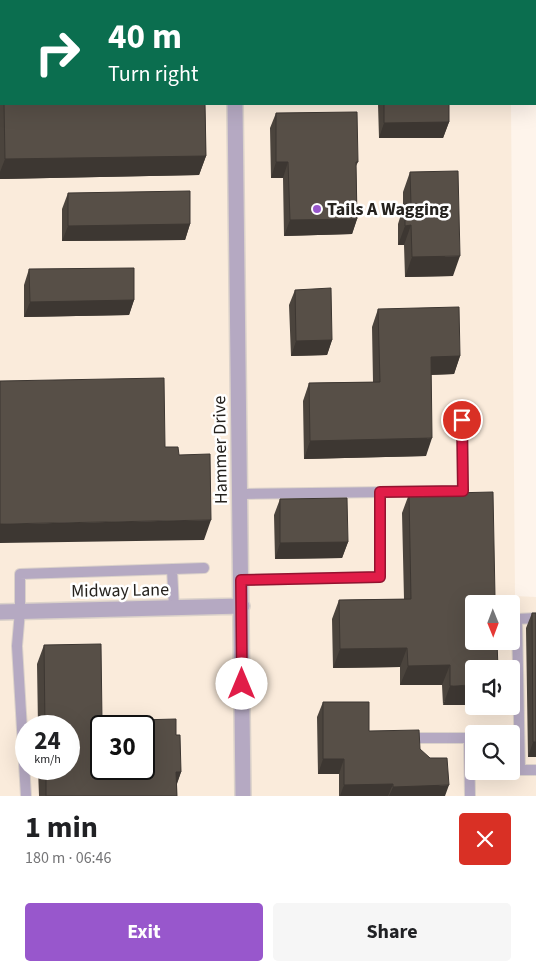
<!DOCTYPE html>
<meta charset="utf-8">
<style>
body{margin:0;font-family:"Source Sans 3",sans-serif;background:#f6f6f6;color:#202124;height:100vh;display:flex;flex-direction:column;font-size:19px;white-space:nowrap}
*{box-sizing:border-box;margin:0}
p{font-size:16px;color:#757577}
.icon{flex:none;width:28px;height:28px;fill:none;stroke:currentColor;stroke-width:2;stroke-linecap:round;stroke-linejoin:round}
.map{position:relative;height:796px;overflow:hidden}
.side{display:flex;flex-direction:column;background:#fff;flex:1}
.side>*{flex:none}
.hud{position:absolute;left:0px;top:0px;width:536px;height:105px;box-shadow:0 5px 20px #0002;background:#0b6e4f;color:#fff;overflow:hidden}
.needle{width:32px;rotate:179deg}
.controls{position:absolute;left:465px;top:595px;display:grid;gap:10px}
.controls a{display:grid;place-items:center;width:55px;height:55px;border-radius:5px;background:#fff;box-shadow:0 5px 20px #0002;font-size:25px}
.speed{position:absolute;left:15px;top:715px;display:flex;gap:10px;font-size:25px;font-weight:700;text-align:center}
.speed>*{display:grid;place-content:center;width:65px;height:65px;border-radius:50%;background:#fff;box-shadow:0 5px 20px #0002;line-height:1}
.speed small{font-size:12px;font-weight:400}
.speed .limit{border:2px solid #111;border-radius:8px;background:#fff;color:#111}
.pin{position:absolute;display:grid;place-items:center;width:42px;height:42px;color:#fff;margin:-21px;border:2px solid #fff;border-radius:50%;box-shadow:0 1px 5px #0007}
.me{position:absolute;width:55px;margin:-28px;rotate:0deg;stroke-linejoin:round;filter:drop-shadow(0 0 4px #0008)}
.turn{display:flex;align-items:center;gap:18px;height:105px;padding:0 25px;font-size:22px}
.turn .icon{width:65px;height:65px;stroke-width:2.5}
.turn b{display:block;font-size:35px;line-height:42px}
.round{display:grid;place-items:center;flex:none;width:52px;height:52px;border-radius:5px;background:#f6f6f6}
.headline{display:flex;align-items:center;justify-content:space-between;height:85px;padding:0 25px}
h1{font-size:30px;font-weight:700;line-height:38px}
.action{display:flex;gap:10px;margin-top:auto;padding:10px 25px}
.action a{flex:1;height:58px;border-radius:5px;background:#9857cc;color:#fff;font-size:20px;font-weight:700;line-height:58px;text-align:center}
.action a+a{background:#f6f6f6;color:#202124}
.map>svg:first-child{display:block}
.built{fill:#faebdb;fill-rule:evenodd}
.lines{fill:none;stroke-linecap:round;stroke-linejoin:round}
.service-casing{stroke:#dbd2ca;stroke-width:12}
.minor-casing{stroke:#dbd2ca;stroke-width:18}
.service{stroke:#b5a9c2;stroke-width:10}
.minor{stroke:#b5a9c2;stroke-width:15}
.wall{fill:#4b443d}
.shaded-wall{fill:#3d3732}
.building{fill:#574f47;stroke:#3d3732;fill-rule:evenodd}
.route-casing{stroke:#92132f;stroke-width:12}
.route{stroke:#e11d48;stroke-width:9}
.poi-dot{fill:#9857cc;stroke:#fff;stroke-width:2}
.labels{text-anchor:middle;stroke-width:5;stroke-linejoin:round;paint-order:stroke}
.poi-label{font-size:18px;font-weight:bold;fill:#25221e;stroke:#fff;text-anchor:start}
.street-label{font-size:18px;fill:#25221e;stroke:#fff}
</style>
<div class="map">
<svg width="536" height="796" viewBox="0 0 536 796">
<rect width="100%" height="100%" fill="#fef4eb"/>
<path class="built" d="M0,0H511V1H1V104H511L515,596L536,597V796H0ZM474,604H511V641H474ZM474,669H511V706H474ZM26,726H69V769H26ZM101,726H144V769H101ZM474,734H511V771H474Z"/>
<g class="lines">
<defs>
<path id="service" d="M240,494L463,491L462,420
M172,569L174,608
M241,580L380,577V492
M536,618L517,619L520,770H536
M411,738H469L470,796
M26,796L17,646L20,611V574L204,568"/>
<path id="minor" d="M233,0V1
M235,104L243,796
M0,612L242,606"/>
</defs>
<use href="#service" class="service-casing"/>
<use href="#minor" class="minor-casing"/>
<use href="#service" class="service"/>
<use href="#minor" class="minor"/>
</g>
<path class="wall" d="M2,0H180V1H2Z
M394,0H469V1H394Z
M1,101V104H205L206,156L199,175L0,179V105Z
M378,104H449V122L443,138H379Z
M276,113L358,162L356,166L357,219L352,234L284,236L283,178H271L270,128Z
M410,172L453,276L405,277L404,245H398V224L403,208V192Z
M68,193L190,224L185,240L62,241V209Z
M29,269L134,300L129,315L24,317V285Z
M295,290L332,340L327,355L291,356L289,305Z
M378,309L460,356L454,374L431,375L426,456L304,459L303,401L309,383L373,382L372,327Z
M409,494L474,641L443,705L442,685H400V667L333,668L332,619L339,600L404,599L402,513Z
M280,499L348,542L342,558L275,559L274,515Z
M532,613H536V757H528L526,628Z
M44,645L102,721L176,735L181,772L177,784V796H39L38,769H69V726H38L37,664Z
M323,702L369,731L420,749L445,796H339V774H318L317,717Z"/>
<path class="shaded-wall" d="M283,0H332L331,1H283Z
M449,122L443,138H379L384,123Z
M206,156L199,175L0,179V172L5,159Z
M276,162H288L283,178H271Z
M357,219L352,234L284,236L290,220Z
M190,224L185,240L62,241L68,226Z
M411,225L404,245H398L405,226Z
M460,256L453,276L405,277L412,257Z
M134,300L129,315L24,317L30,302Z
M332,340L327,355L291,356L296,341Z
M460,356L454,374L424,375L431,357Z
M432,438L426,456L304,459L310,441Z
M211,520L204,540L0,543V524Z
M348,542L342,558L275,559L280,543Z
M407,648L400,667L333,668L340,649Z
M450,665L442,685H400L408,666Z
M474,685V705H443L450,686Z
M533,742H536V757H528Z
M323,759H344L339,774H318Z
M176,772H181L174,791Z
M393,784L388,796H340L344,785Z
M449,785L445,796H389L393,787Z"/>
<path class="building" d="M9,0H180V1H9Z
M401,0H469V1H401Z
M4,104H205L206,156L5,159Z
M384,104H449V122L384,123Z
M357,112L358,162H356L357,219L290,220L288,162H276V113Z
M458,171L460,256L412,257L411,225L405,226V204H411L410,172Z
M190,191V224L68,226V193Z
M134,268V300L30,302L29,269Z
M331,288L332,340L296,341L295,290Z
M459,307L460,356L431,357L432,438L310,441L309,383L380,382L378,309Z
M164,378L165,447H178L179,455L210,454L211,520L0,524V381Z
M493,492L495,597H496V604H474V641H497L498,669H474V685L450,686V665L408,666L407,648L340,649L339,600L411,599L409,494Z
M347,498L348,542L280,543V499Z
M532,613H536V742H533Z
M101,644L102,721L176,719V735H180L181,772H176L177,796H46V769H69V726H45L44,645ZM101,726H144V769H101Z
M323,702H369V731L419,730L420,749L430,758H447L449,785L393,787V784L344,785V759H323Z"/>
<g class="lines">
<defs>
<path id="route" d="M242,684L241,580L380,577V492L463,491L462,420"/>
</defs>
<use href="#route" class="route-casing"/>
<use href="#route" class="route"/>
</g>
<circle class="poi-dot" cx="317" cy="209" r="5"/>
<g class="labels">
<g class="poi-label">
<text x="327" y="215">Tails A Wagging</text>
</g>
<g class="street-label">
<text transform="translate(220 450) rotate(-91)" y="6">Hammer Drive</text>
<text transform="translate(120 590) rotate(-1)" y="6">Midway Lane</text>
</g>
</g>
</svg>
<div class="controls">
<a><svg class="needle" viewBox="-14 -14 28 28"><path d="M0-13l5 13h-10z" fill="#e53935"/><path d="M0 13l5-13h-10z" fill="#757577"/></svg></a>
<a><svg class="icon" aria-label="sound" viewBox="0 0 24 24"><path d="M4 9h4l5-4v14l-5-4H4zM17 9q2 3 0 6"/></svg></a>
<a><svg class="icon" aria-label="search" viewBox="0 0 24 24"><circle cx="10" cy="10" r="6"/><path d="M15 15l6 6"/></svg></a>
</div>
<div class="speed"><div>24<small>km/h</small></div><div class="limit">30</div></div>
<div class="pin" style="left:462px;top:420px;background:#d93025"><svg class="icon" aria-label="arrive" viewBox="0 0 24 24"><path d="M6 21V4h12l-3 4 3 4H6"/></svg></div>
<svg class="me" style="left:242px;top:684px" viewBox="-20 -20 40 40"><circle r="19" fill="#fff"/><path d="M0-13L10 11 0 6-10 11z" fill="#e11d48"/></svg>
<div class="hud">
<div class="turn"><svg class="icon" aria-label="right" viewBox="0 0 24 24"><path d="M7 20v-9h11M14 6l5 5-5 5"/></svg><div><b>40 m</b>Turn right</div></div>
</div>
</div>
<section class="side">
<div class="headline"><div><h1>1 min</h1><p>180 m · 06:46</p></div><a class="round" style="background:#d93025;color:#fff"><svg class="icon" aria-label="close" viewBox="0 0 24 24"><path d="M6 6l12 12M18 6L6 18"/></svg></a></div>
<div class="action"><a>Exit</a><a>Share</a></div>
</section>
